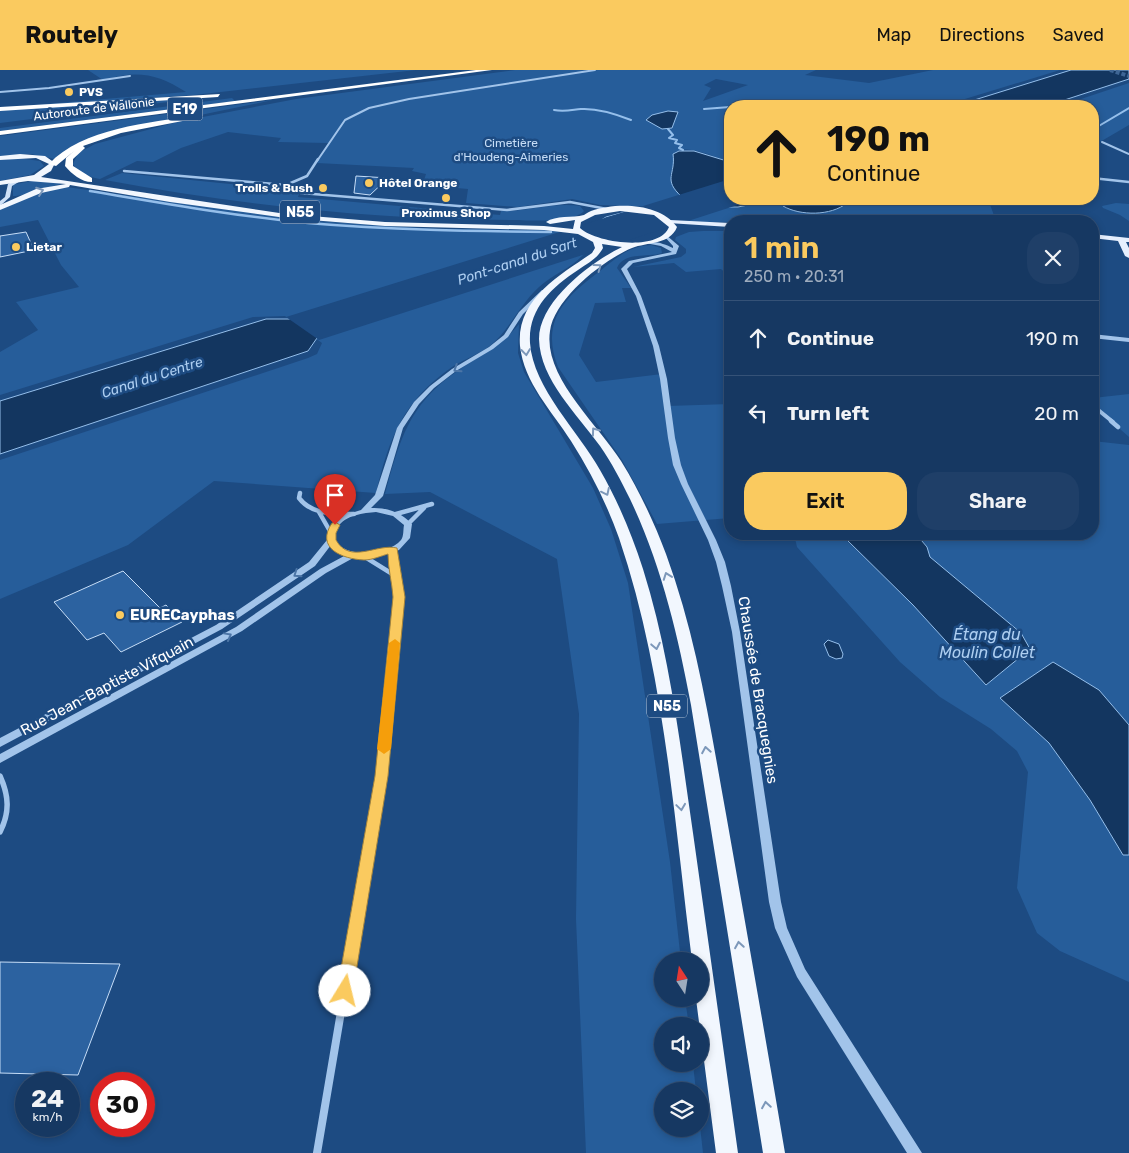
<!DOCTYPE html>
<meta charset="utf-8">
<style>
body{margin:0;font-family:Rubik,sans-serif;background:#1f3f68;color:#f1f3f6;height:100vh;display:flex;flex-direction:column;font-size:19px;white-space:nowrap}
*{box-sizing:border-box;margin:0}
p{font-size:16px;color:#9eacbe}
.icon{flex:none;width:28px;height:28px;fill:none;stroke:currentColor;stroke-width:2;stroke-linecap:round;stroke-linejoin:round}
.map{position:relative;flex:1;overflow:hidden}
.panel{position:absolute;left:724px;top:145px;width:375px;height:325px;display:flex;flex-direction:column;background:#163862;border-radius:20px;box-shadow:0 2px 8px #0003,0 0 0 1px #355277}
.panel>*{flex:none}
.top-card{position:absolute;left:724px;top:30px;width:375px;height:105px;border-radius:20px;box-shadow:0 2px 8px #0003,0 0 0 1px #355277;background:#faca5f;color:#111;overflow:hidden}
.needle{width:32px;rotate:348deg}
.tools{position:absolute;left:654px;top:882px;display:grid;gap:10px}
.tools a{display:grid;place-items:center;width:55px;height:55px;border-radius:50%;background:#163862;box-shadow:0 2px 8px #0003,0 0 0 1px #355277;font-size:25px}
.speed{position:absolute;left:15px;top:1002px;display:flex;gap:10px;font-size:25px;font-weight:700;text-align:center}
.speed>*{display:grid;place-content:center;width:65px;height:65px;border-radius:50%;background:#163862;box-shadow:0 2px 8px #0003,0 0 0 1px #355277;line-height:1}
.speed small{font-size:12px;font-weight:400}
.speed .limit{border:8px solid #d22;background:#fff;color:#111}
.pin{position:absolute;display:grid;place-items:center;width:42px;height:42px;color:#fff;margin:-51px -21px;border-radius:50% 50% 50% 0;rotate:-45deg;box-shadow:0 0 5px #0007}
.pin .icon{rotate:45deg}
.me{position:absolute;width:55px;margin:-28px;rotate:9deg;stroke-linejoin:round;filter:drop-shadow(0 0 4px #0008)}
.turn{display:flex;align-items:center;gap:18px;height:105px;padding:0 20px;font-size:22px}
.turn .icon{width:65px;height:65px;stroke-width:2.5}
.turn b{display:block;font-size:35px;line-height:42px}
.round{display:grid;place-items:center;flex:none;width:52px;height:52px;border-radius:20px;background:#1f3f68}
.overview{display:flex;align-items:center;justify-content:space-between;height:85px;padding:0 20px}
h1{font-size:30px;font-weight:600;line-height:38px;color:#faca5f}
.primary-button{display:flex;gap:10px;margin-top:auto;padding:10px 20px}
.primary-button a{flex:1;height:58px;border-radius:20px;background:#faca5f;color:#111;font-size:20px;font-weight:600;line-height:58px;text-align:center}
.primary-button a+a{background:#1f3f68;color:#f1f3f6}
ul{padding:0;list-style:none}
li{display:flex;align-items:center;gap:15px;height:75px;padding:0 20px;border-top:1px solid #355277}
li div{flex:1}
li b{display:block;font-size:19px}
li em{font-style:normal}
header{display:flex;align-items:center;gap:30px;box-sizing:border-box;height:70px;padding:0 25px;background:#faca5f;color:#111}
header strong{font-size:24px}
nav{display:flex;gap:28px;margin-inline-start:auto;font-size:18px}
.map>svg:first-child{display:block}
.green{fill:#265d9a;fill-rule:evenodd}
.water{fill:#133660;stroke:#95bfeb}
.pier{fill:#1d4b82}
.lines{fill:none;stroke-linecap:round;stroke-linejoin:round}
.stream-far1{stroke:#95bfeb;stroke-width:2}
.stream{stroke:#95bfeb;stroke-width:2.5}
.building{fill:#2c62a0;stroke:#c6ddf7}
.tertiary-tunnel{stroke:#3f6695;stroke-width:4;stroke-dasharray:4 2;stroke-linecap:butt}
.minor-far5{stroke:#a2c4ea;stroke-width:2}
.minor-far4{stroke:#a2c4ea;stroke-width:2.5}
.minor-far3{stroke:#a2c4ea;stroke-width:4}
.minor-far2{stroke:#a2c4ea;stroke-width:4.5}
.minor-far1{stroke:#a2c4ea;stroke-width:5.5}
.minor{stroke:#a2c4ea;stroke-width:8}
.tertiary{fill:#a2c4ea;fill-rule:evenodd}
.secondary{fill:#cde0f7;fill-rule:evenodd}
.primary{fill:#e5effe;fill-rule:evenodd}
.trunk{fill:#f2f7fe;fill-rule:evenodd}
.motorway{fill:#fff;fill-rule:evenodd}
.oneway{stroke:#7d98ba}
.oneway2{stroke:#4c75a6}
.route{fill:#faca5f;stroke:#a2833e}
.slow{fill:#f59e0b}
.poi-dot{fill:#faca5f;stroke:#1d4b82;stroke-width:2}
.labels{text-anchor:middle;stroke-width:5;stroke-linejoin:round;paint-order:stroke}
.far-poi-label{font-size:12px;font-weight:bold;fill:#fff;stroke:#1d4b82;text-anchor:start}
.far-street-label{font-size:12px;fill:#fff;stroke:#1d4b82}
.far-park-label{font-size:12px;fill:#c6ddf7;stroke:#1d4b82}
.shield{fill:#1d4b82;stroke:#bbc9da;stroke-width:1}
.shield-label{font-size:14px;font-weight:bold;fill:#fff}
.far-water-label{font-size:14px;font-style:italic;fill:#adcef1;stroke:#1d4b82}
.poi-label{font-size:15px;font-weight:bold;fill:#fff;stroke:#1d4b82;text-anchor:start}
.street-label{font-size:15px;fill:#fff;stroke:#1d4b82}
.water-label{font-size:16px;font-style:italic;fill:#adcef1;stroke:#1d4b82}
</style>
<header>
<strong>Routely</strong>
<nav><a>Map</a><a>Directions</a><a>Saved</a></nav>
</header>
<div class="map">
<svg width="1129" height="1083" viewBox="0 0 1129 1083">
<rect width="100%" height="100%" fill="#1d4b82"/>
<path class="green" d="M88,0H416L194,25L0,38L186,22C157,3 136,0 103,10Z
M515,0H816L805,5L869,13L933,0H1060L942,36H730V92C715,88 686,72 673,84L674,92L670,106L691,132L789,129L783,133C805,138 828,149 846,130L844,129H988L996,151L691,152L653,137L600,135L572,129L518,137L466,133L468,119L457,118L460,113L424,110L426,104L412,101L414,98L317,93L328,73L278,72L281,68L228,62L181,78L153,92L137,91L100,109C90,107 78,104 73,94L78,83L95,74L177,52L296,29ZM716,9L748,15L703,31L711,18L704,15Z
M1129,13V55L1093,76L1092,36H1060Z
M200,28L0,53V40Z
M232,28L235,31L0,61V58Z
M273,30L99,66L72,76L54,89L31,84L0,86V66Z
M18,88L40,91L44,96L30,105L0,111V90Z
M122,103L240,115L276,114L279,115L282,121L299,124L298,127L500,145L501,141C528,142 553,132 580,136L584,141C572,154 528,150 510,150C374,150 239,135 105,110Z
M38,110L62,114C50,116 22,127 13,126V115L16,114Z
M66,117L315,151L438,159L556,160L575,164L590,173C587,177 586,183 582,186C571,198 552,205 539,217C520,234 511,258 491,275C480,284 464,289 452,297C403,331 389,368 376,423L214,411L128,475L0,529V390L308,288L317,284L322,273L285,246L253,247L0,325V282L38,260L16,232L79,217L61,195L38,150L0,157V139L39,122Z
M1116,133L1129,134V151L1120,145L1103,138L1102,136Z
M703,161H730V207L721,199L686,202L674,193L633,197L681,187L686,183V179L675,170L676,167L689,162Z
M651,175L661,178L662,183C648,188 624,181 617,198L631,218H622L626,232L595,233L579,285L596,312L662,304L667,336L730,334V448L657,454L622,390L558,297C540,251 565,227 600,201C616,188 629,176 651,175Z
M519,254L518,283L524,302L593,418L611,459L628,513L670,792L681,891H662V929H685L689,956H662V994H693L696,1021H662V1059H700V1056L703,1083H586L576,849L579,644L557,489L430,422L385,424C399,372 409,334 456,302C479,286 501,277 519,254Z
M1129,324V367L1093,335V328Z
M1093,371L1129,375V655L1099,620L1000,628L1049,673L1090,730L1123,785H1129V912L1060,881L1037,863L1017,818L1028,702L1017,681L991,659L940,627L900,592L797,477L794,464H845L847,471L913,535L986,615L1030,579L1021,563L929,487L927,477L916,464H1092Z"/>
<path class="water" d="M1071,0H1129V9L1046,36H955Z
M668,41L678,42L672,58L662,59L646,50L652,45Z
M679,81H694L730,92V129H747L748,135L738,137H719L317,268L308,281L0,384V331L266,249H289L595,154L606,147L682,127C662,109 676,105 673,84Z
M789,129H844L847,133C831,146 800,146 783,136V133Z
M845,464H916L927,477L930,487L1021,563L1030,579L986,615L913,535L847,470Z
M828,570L839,574L843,584L842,588L836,589L829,586L824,574Z
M1053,592L1099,620L1129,655V785H1123L1090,730L1049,673L1000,628Z"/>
<path class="pier" d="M730,109V129H749L750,131L319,270L286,247Z"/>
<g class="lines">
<path class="stream-far1" d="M740,36L768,34
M704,39L730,37
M554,40C564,42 571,40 581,39C598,38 616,44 631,50
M668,59L673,65L669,68L677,70L675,73L682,75L679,78L683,80
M1092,60L1129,38"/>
<path class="stream" d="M90,121C162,133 235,146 308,153C389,160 470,161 551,162"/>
</g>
<path class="building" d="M356,106L388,108L370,125L354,123Z
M26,162L34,180L0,187V166Z
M123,501L160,538L166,535L182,552L121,582L104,563L87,570L54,532Z
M0,892L120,894L78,1005L0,1003Z"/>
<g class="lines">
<path class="tertiary-tunnel" d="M1110,0L1129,6"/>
<path class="minor-far5" d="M0,22L49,18L130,6
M1102,72L1129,84
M317,91L345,50L369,38L409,29L595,0"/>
<path class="minor-far4" d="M124,101L286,115L307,106L318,89
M1092,108L1129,112
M286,115L287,120L301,123L507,140L570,132L607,139"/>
<path class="minor-far3" d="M1092,266L1129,270
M1092,335L1113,352"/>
<path class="minor-far2" d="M1111,351L1118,357
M300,423L299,428C313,446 334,443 354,444
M319,442L331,463
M396,444L432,434
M408,454L424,438
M393,480L394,505
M365,487L394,505
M394,505L399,527L398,540"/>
<path class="minor-far1" d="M0,706C9,726 10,742 0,762
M369,779L381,706L398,538"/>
<path class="minor" d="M317,1083L369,777"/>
<path class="tertiary" d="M666,165L679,176L676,184L633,193L627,199L641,226L659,276L667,309L675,368L681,395L688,414L716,470L725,492L731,516L740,562L781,832L787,858L805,899L922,1083H907L797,907L775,858L769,832L732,562L722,516L716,492L708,470L681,414L673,395L668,368L660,309L653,276L636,226L621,199L629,191L672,182L661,176L645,173C654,170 665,174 673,178V176L664,166Z
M542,220L547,221L523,244L508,267L493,279L456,301L434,318L419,334L403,358L383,426L371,438C387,437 402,443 412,454L410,468L399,480L382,486L365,488L355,487L326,503L242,561L0,693V684L236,557L320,499L346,485L334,479L331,475L315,496L222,559L0,677V668L216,555L309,492L327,470L330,457L335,451L345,445L361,440L375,425L397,358L414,332L430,316L452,299L489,277L504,265L519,242ZM376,442L393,446L404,455C403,460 404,466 401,470C389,484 353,488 339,475C337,473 336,471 335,469C336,465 336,460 338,457C345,445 364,443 376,442Z"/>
<path class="secondary" d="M19,108L22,110L12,116L10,127L0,136V131L5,127L8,114Z"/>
<path class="primary" d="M670,150L730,153V157L668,153L667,152Z
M1092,164L1129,168V172H1126L1129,178V188L1125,186L1118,171L1092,168Z"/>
<path class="trunk" d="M20,84L45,86L55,93L51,101L41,107L286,144L385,152L544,156L573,159L575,150L550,154L546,152C556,145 572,148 584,145C586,144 588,142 591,141C617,132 660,133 677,157C670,175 647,172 632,178C603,190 554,229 550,261C543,307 598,354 621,391C639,420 654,452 666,484C697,568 710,656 726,744C746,857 766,970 785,1083H763L691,635C678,565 661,494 630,429C621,411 612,393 600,376C578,345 540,310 539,269C539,231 591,192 622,177L602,174L603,178C597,189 588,193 578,200C551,218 528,239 530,273C533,318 579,362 600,400C618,431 632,465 643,499C670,585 680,674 693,763C708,870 723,976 738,1083H716L696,929H700V891H692C674,750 665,603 619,468C607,434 590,401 571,371C552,341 524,313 520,276C516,229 559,206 592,183L595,178L593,172L578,164L544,160L385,156L286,148L170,132L70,115L69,117L41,123L0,140V135L36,119L66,114L28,111L0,115V111L34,105L49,94L36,88L0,90V86ZM620,141L654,145L669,157C659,182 596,173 580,158L581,152L595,145Z"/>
<path class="motorway" d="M476,0H492L0,65V61Z
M220,24L218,27L0,41V37Z
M196,45L198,48L121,63L83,76L85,78L73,89V96L92,108V112C81,112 72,104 65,96L66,88L74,81L56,96L49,94C82,58 150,53 196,45Z"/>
</g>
<defs><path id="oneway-chevron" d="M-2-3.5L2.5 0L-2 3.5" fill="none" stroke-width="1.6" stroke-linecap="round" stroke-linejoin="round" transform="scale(1.25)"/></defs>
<g class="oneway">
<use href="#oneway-chevron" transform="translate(40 121) rotate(-20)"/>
<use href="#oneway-chevron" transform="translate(598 197) rotate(-36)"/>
<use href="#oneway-chevron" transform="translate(526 282) rotate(83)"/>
<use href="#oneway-chevron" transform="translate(595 361) rotate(-126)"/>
<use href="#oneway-chevron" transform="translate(606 422) rotate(64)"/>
<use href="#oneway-chevron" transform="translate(667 506) rotate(-110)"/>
<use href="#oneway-chevron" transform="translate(656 576) rotate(79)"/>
<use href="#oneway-chevron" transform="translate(706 680) rotate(-100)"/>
<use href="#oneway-chevron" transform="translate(681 737) rotate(82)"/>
<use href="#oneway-chevron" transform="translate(739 875) rotate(-99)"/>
<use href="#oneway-chevron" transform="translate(766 1035) rotate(-99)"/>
</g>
<g class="oneway2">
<use href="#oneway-chevron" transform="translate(457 299) rotate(147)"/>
<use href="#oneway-chevron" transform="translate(297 504) rotate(146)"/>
<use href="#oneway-chevron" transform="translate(228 566) rotate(-29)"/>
</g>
<path class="route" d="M335,452L340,455L336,463V470C350,495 377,473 397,478L405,527L388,706L353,921L351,926L345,929L339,926L337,921L375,706L393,527C392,512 388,499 388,484C381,486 372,490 364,490C342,489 315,478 332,453Z"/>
<path class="slow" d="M395,569L400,573L391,679L384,684L377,679L389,573Z"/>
<g class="poi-dot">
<circle cx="69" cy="22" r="5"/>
<circle cx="369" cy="113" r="5"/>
<circle cx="323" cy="118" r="5"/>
<circle cx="446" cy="128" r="5"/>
<circle cx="16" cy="177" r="5"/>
<circle cx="120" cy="545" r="5"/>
</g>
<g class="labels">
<g class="far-poi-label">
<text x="79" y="26">PVS</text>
<text x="379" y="117">Hôtel Orange</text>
<text x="313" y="122" text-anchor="end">Trolls &amp; Bush</text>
<text x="446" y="147" text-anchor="middle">Proximus Shop</text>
<text x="26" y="181">Lietar</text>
</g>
<g class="far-street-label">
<text transform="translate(94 39) rotate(-7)" y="4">Autoroute de Wallonie</text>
</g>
<g class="far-park-label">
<text x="511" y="77">Cimetière<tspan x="511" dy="14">d'Houdeng-Aimeries</tspan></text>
</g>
<g class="shield">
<rect x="167.5" y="27.5" width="35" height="23" rx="4"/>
<rect x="280" y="130.5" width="40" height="23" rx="4"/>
<rect x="647" y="624.5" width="40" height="23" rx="4"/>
</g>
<g class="shield-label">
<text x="185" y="44">E19</text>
<text x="300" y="147">N55</text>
<text x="667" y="641">N55</text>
</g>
<g class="far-water-label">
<text transform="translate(517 191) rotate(-18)" y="5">Pont-canal du Sart</text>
<text transform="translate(152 307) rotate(-18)" y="5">Canal du Centre</text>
</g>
<g class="poi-label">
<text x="130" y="550">EURECayphas</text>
</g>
<g class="street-label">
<text transform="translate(107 616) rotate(-28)" y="5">Rue Jean-Baptiste Vifquain</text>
<text transform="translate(758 620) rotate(81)" y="5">Chaussée de Bracquegnies</text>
</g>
<g class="water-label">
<text x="987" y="570">Étang du<tspan x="987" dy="18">Moulin Collet</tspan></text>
</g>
</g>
</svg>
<div class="tools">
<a><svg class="needle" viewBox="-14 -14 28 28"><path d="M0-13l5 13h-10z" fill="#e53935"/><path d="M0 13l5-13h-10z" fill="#9eacbe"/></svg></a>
<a><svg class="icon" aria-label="sound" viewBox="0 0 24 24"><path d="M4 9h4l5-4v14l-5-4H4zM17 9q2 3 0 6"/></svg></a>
<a><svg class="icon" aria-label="layers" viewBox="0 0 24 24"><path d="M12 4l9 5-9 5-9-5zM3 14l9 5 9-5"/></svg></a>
</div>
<div class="speed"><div>24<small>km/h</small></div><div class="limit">30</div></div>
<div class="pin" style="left:335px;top:455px;background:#d93025"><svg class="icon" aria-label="arrive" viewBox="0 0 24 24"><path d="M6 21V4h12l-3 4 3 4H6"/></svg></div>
<svg class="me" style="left:345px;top:921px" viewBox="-20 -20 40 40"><circle r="19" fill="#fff"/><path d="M0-13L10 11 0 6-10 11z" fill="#faca5f"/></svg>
<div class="top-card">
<div class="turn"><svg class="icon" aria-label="ahead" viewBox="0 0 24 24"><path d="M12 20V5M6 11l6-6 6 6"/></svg><div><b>190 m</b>Continue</div></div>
</div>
<section class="panel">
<div class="overview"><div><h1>1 min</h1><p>250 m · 20:31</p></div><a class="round"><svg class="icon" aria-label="close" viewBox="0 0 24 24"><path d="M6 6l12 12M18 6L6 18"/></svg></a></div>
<ul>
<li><svg class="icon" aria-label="ahead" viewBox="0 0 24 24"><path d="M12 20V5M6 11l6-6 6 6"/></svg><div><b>Continue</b></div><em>190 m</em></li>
<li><svg class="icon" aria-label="left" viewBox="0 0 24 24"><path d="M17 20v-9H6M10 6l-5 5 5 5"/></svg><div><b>Turn left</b></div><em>20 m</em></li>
</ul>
<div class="primary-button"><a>Exit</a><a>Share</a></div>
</section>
</div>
